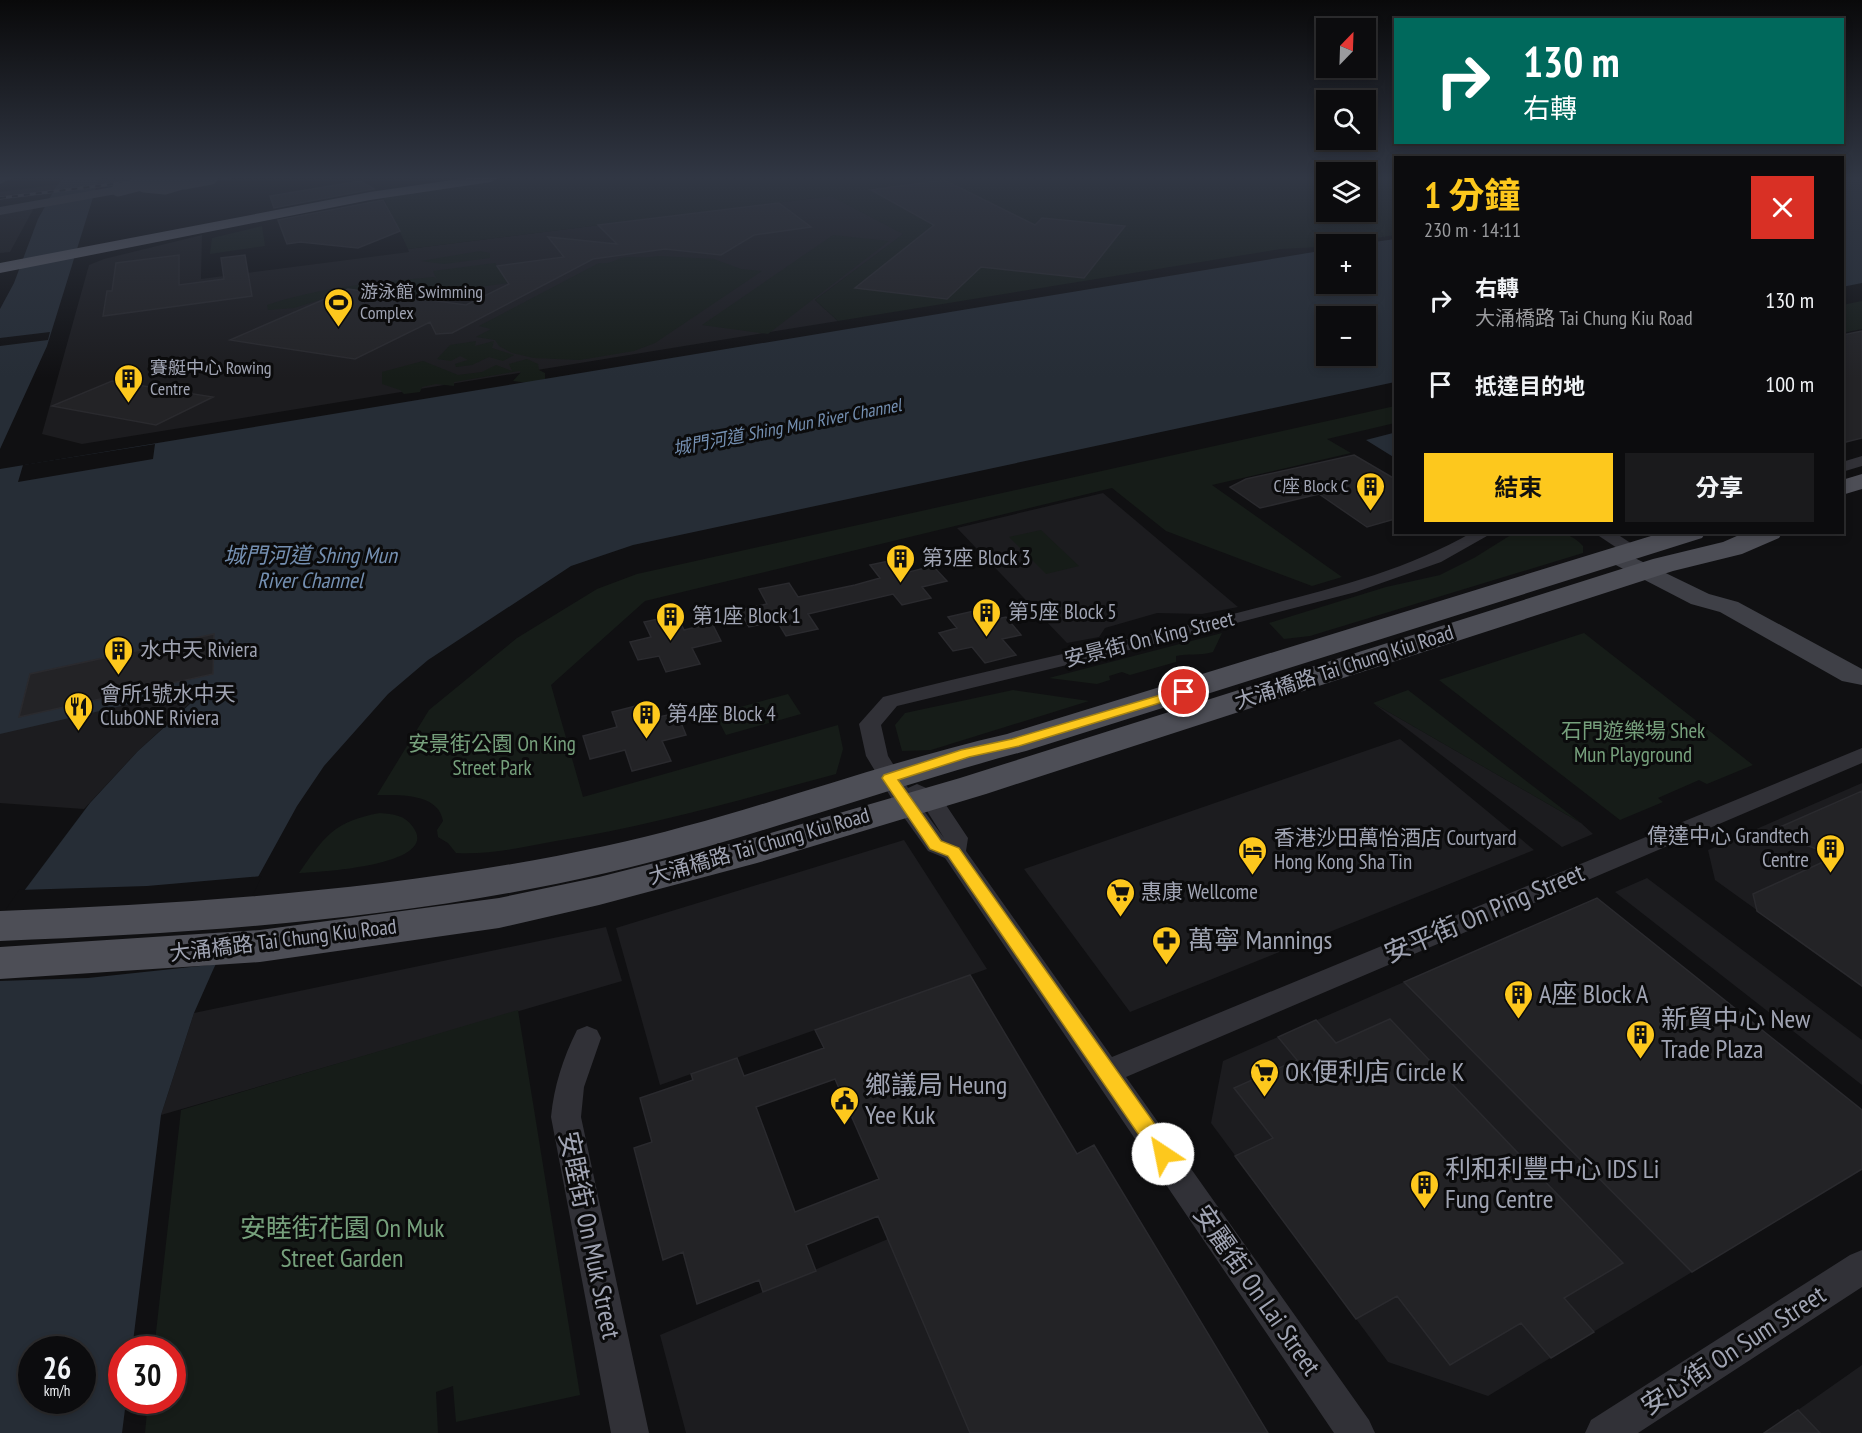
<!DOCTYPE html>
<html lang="zh-TW">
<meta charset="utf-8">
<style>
body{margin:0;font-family:"PT Sans Narrow","Noto Sans TC",sans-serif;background:#1a1a1c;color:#f1f3f6;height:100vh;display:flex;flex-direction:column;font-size:22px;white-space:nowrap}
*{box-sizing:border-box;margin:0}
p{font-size:20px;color:#9a9b9e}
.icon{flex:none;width:33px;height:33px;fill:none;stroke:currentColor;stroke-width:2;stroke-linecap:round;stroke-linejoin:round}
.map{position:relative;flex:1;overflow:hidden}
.drawer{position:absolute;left:1394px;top:156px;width:450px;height:378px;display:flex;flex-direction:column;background:#0c0c0e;border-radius:0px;box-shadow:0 3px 9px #0003,0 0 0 2px #2c2c2e}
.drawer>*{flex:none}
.guide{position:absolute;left:1394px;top:18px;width:450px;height:126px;border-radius:0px;box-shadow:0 3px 9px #0003,0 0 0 2px #2c2c2e;background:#00695c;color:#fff;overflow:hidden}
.needle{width:39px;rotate:23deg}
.tools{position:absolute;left:1316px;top:18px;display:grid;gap:12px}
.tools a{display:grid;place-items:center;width:60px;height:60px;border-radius:0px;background:#0c0c0e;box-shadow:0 3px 9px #0003,0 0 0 2px #2c2c2e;font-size:30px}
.speed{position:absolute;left:18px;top:1336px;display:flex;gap:12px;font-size:30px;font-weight:700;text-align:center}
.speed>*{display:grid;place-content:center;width:78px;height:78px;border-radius:50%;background:#0c0c0e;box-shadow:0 3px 9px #0003,0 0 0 2px #2c2c2e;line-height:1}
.speed small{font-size:15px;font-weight:400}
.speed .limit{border:9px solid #d22;background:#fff;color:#111}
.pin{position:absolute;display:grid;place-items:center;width:51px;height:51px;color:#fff;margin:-26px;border:3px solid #fff;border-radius:50%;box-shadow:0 2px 6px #0007}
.me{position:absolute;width:66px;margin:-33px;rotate:326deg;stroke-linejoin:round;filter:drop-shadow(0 0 4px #0008)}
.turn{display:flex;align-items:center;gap:21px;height:126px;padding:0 30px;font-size:27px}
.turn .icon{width:78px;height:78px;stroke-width:2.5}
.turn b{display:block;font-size:42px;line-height:51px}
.round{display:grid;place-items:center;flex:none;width:63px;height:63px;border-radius:0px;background:#1a1a1c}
.overview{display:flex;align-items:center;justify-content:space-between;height:102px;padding:0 30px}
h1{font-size:36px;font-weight:700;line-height:45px;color:#fdc81d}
.button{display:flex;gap:12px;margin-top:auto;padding:12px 30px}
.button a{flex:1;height:69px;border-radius:0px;background:#fdc81d;color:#111;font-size:24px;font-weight:700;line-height:69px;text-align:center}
.button a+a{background:#1a1a1c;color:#f1f3f6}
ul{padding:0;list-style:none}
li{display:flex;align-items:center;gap:18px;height:84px;padding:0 30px}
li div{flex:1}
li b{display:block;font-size:22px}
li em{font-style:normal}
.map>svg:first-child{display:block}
.built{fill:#1c1c1f}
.green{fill:#161c18}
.water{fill:#262d36;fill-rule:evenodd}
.pier{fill:#101012}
.building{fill:#232326;stroke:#2a2a2e;stroke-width:1.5;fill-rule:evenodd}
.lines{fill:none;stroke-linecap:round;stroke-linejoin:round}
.street{fill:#313137;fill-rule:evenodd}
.secondary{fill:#3f4047;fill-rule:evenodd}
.primary{fill:#4d4e56;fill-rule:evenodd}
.highway{fill:#5c5e68;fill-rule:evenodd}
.rail-casing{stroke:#44454c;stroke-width:3}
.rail{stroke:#0b0b0c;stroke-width:2;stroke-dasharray:6;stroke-linecap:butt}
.secondary-bridge{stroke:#3f4047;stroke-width:13}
.route{fill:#fdc81d;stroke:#a48213;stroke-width:1.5}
.labels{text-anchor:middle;stroke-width:6;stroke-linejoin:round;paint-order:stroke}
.far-poi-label{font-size:18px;fill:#a0a4b3;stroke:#0b0b0c;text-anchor:start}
.far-water-label{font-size:18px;font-style:italic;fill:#748fb1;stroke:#0b0b0c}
.poi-label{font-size:21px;fill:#a0a4b3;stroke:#0b0b0c;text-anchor:start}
.street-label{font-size:21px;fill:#a0a4b3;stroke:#0b0b0c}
.park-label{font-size:21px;fill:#76a07c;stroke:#0b0b0c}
.water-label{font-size:22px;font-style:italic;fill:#748fb1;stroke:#0b0b0c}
.near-street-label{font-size:26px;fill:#a0a4b3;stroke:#0b0b0c}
.near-poi-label{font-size:26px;fill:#a0a4b3;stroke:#0b0b0c;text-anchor:start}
.near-park-label{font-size:26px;fill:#76a07c;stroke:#0b0b0c}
</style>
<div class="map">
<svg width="1862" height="1433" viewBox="0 0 1862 1433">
<rect width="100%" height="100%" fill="#101012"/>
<path class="built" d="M108,178H180L0,200V192Z
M831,196L904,234L815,300L838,321L82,444L42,434L89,265L104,259L202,235L201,279L409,252L408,249Z
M35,206L10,252L0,253V210Z
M1103,493L1238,607L1202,614L1157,613L1105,628L1099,637L1067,643L957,528Z
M30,674L202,692L138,751L84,809L0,803V688Z
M1373,703L1581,823L1593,834L1562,847Z
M1400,739L1534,850L1130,1012L1024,869Z
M1862,783V986L1715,880L1708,850Z
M904,840L987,969L660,1085L616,928Z
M1647,878L1862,1040V1085L1615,892Z
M606,927L622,981L161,1115L194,1013Z
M1404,982L1692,1272L1488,1396L1388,1362L1211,1123L1223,1061Z
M888,1239L970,1433H686L660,1335Z
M1862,1365V1433H1764L1798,1410Z"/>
<path class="green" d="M513,178H1326V212H1365V178H1395V235L1320,247L1281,249L838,321L815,300L903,234L831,196L408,249L383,197Z
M262,226L265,246L210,254L212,238Z
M833,235L889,241L768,334L702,325Z
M480,251L490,253V258L444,264L421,261Z
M659,256L714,259L741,269L762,271L655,343L634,351L580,360L534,358L512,353L499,346L495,340L476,337L491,329L479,326L599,263C613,265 617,257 628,257C639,257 648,258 659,256Z
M495,263L508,283L443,292L439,284L427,289L432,296L426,300L351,290L294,308L268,310L267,305C321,287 377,282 434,277L437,280L433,271Z
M1862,301V329L1842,333V305Z
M476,341L475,346L494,341L492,348L514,355L503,361L489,357L472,365L456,367L455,364L468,360L460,356L451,361L437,359L450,345Z
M527,359L538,364L539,370L545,373V379L529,383L513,381L521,372L519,371L454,382V386L436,384L422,387L420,392L404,394L400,390L382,384V372L423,361L458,375L482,372L496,365L512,371L509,364Z
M1395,406V423L1327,439L1351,453L1212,485L1342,577L1312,586L1166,531L1112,488L645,601L551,685L583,797L838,725L843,749L836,774C743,799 651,826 556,841C523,847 490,855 456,853L448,843L438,837L437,830L443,821C439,793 399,795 377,795L429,710L517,638L597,589L637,574Z
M1041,530L1079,566L1046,574L1009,537Z
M1514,533C1540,532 1566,526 1583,546V553L1310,636L1284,639L1269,623L1386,587L1440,575L1474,558Z
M1222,633L1213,652C1199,656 1189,653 1176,656V662L1130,675L1122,672L1109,676L1110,680L1097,684L1049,678Z
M1584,633L1753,765L1707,784L1699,780L1658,798L1663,802L1620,820L1439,680Z
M1013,690L1089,701L931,750L902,751L895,725L905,713Z
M1408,690L1581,823L1373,703Z
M788,694L801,714L726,735L715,714Z
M380,813C393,814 405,815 413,827C442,866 315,872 299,873C324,837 334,821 380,813Z
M518,1010L580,1395L456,1422L453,1386L436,1392L438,1433H145L148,1401H172V1350H154L181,1110Z"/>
<path class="water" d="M64,178H99L47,346L0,449V309L14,283L38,219L57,185Z
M1842,178H1862V283L1842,287Z
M1395,239V382L633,545L571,566L428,660L388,694L324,766L297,806L258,877L213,970L194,1013L161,1115L132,1350H122V1401H126L122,1433H0V923L90,803L138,751L202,693L182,692L0,734V469L1326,250V284H1365V244H1360ZM1326,316H1365V356H1326ZM32,1350H82V1401H32Z
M1393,433L1395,458L1366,440Z"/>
<path class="pier" d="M50,332L48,340L0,346V338Z
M155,444L153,459L18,482L23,465Z
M262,876L219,964L88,978L0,981V918L19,890L147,886Z"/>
<path class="building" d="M944,180L1035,225L1042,218L1125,226L1084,278L981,267L947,299L855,288L934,225L871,190Z
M360,181L374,189L274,208L270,196Z
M383,200L400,231L358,248L300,242L287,244L278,220Z
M779,203L811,227L754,235L721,255L665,249L593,259L452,333L436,334L430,322L355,359L230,340L348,289L466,305L509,284L497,266L564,257L548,237L617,244L598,225Z
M179,255V285L224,279L221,258L245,255L252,296L103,316L107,291H112L116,263Z
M1862,331V438L1842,443V335Z
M112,381L213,397L156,425L52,406Z
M1354,455L1395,479V519L1367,527L1319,494L1260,508L1230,487L1246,479Z
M898,559L909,572L933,566L947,581L922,587L931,598L902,605L893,594L808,614L818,629L786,636L777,621L749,627L739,610L767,604L759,589L789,583L798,597L855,585L880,578L870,565Z
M978,610L987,621L1006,617L1021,635L1002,639L1016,655L985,663L972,647L953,651L939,633L957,628L948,617Z
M677,615L684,630L712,623L721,641L692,648L700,664L666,672L659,656L638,660L630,642L651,637L644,622Z
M214,634L213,674L19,717L30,674Z
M648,703L654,718L677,713L686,735L662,741L671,761L632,771L625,750L590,759L583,736L617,727L612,712Z
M1862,791V986L1757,911L1753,894L1836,856L1795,841L1780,827Z
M1597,898L1862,1110V1169L1692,1272L1404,982Z
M970,975L1077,1154L1094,1145L1268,1433H970L878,1216L806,1245L816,1271L763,1292L759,1280L697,1304L683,1252L663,1260L634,1148L652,1142L640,1098L693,1080L691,1074L737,1058L744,1076L824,1048L815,1030ZM835,1079L879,1179L795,1212L756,1107Z
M1390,1019L1623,1263L1564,1298L1594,1332L1551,1358L1521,1323L1450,1365L1397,1296L1356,1319L1235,1156L1273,1138L1234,1088L1297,1060L1278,1037L1316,1020L1336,1043Z
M1798,1410L1820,1433H1764Z"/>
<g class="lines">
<path class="street" d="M1862,456V466L1842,472V462Z
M1473,532H1494L1441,562L1356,592L1171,640L897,706L881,725L888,756L908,788L917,784L938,793L968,838L966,851L1112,1057L1862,748V763L1126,1077L1369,1420L1375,1433H1334L945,858L928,851L898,809L866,756L859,724L883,697C1000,667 1119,642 1237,613C1317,592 1400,574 1473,532ZM916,800L922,803L944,838Z
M1593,532H1614L1641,550L1632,555L1626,554Z
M587,1026L597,1030L601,1038L584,1087L581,1117L649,1433H611L551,1117C554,1086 563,1058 577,1030Z
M1862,1250V1287L1638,1433H1585L1591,1420L1850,1255Z"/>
<path class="secondary" d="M0,178H12L0,184Z
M118,186L124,190L122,193L0,215V207Z
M1616,549L1709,594L1738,602L1862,669V685L1842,681L1720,612L1691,604L1608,561L1604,556L1608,551Z"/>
<path class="primary" d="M1862,474V489L1842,495V480Z
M1664,532H1706L1702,538L1026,751C885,788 749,840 606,873C408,919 203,933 0,941V911C203,903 406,889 605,846C741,817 871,765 1007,734Z
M1746,532H1783L1779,538L1742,554L1673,571L986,794L757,863L599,905L499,928L260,962L0,979V947L260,930L499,898L599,877L757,837L960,778L1653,559L1723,542Z"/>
<path class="highway" d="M466,178H498L491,182L370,200L0,273V263L370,192Z"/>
<defs>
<path id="rail" d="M216,179L230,178
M0,198L162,178"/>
</defs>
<use href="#rail" class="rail-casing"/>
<use href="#rail" class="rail"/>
<path class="secondary-bridge" d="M184,183L211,178
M118,190L161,179L185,182L165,188L144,186L145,184"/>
</g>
<linearGradient id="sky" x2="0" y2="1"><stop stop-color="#09090a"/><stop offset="0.47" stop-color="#313744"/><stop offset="1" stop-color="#313744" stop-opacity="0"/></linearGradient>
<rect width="1862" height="378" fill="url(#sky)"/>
<path class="route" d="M1184,688L1189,689V694L1019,746L969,757L898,780L941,841L959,848L1171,1147L1174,1154L1171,1160L1163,1163L1156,1160L948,856L930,849L882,778L884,775L961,750L1012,739Z"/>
<defs>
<symbol id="stadium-pin" viewBox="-11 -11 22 30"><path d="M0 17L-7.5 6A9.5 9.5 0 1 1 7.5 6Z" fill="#fdc81d" stroke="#0b0b0c"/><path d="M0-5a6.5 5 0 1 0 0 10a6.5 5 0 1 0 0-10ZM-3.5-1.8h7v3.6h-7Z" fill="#111"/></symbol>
<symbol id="building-pin" viewBox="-11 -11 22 30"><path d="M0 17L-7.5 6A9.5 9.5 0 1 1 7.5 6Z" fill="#fdc81d" stroke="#0b0b0c"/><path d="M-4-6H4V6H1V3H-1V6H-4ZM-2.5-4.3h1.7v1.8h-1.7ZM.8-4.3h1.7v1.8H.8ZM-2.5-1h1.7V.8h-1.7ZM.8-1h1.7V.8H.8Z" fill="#111"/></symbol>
<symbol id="restaurant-pin" viewBox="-11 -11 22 30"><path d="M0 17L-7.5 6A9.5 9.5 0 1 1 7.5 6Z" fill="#fdc81d" stroke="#0b0b0c"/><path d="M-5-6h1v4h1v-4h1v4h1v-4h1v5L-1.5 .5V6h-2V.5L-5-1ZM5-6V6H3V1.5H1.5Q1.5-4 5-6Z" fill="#111"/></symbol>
<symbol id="hotel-pin" viewBox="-11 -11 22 30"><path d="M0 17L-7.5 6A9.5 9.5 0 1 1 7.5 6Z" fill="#fdc81d" stroke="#0b0b0c"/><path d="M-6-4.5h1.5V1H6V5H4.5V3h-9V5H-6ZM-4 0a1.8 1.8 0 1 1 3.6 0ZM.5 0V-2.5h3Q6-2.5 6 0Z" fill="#111"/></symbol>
<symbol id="supermarket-pin" viewBox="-11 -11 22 30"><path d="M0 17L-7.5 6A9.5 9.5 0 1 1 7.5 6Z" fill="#fdc81d" stroke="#0b0b0c"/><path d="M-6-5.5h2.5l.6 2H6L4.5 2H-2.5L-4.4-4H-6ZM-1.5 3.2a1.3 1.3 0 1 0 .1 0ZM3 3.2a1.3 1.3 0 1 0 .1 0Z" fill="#111"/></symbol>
<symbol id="pharmacy-pin" viewBox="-11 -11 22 30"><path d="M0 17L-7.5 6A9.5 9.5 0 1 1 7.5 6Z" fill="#fdc81d" stroke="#0b0b0c"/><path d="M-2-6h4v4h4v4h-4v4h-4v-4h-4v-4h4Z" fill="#111"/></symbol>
<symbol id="civic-pin" viewBox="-11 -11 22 30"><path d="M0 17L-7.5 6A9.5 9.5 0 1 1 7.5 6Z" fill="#fdc81d" stroke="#0b0b0c"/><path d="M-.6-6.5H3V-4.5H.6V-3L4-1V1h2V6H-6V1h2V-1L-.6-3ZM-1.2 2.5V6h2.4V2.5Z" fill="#111"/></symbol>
</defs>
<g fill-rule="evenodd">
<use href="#stadium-pin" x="322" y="286" width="33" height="45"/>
<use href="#building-pin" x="112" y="362" width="33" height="45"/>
<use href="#building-pin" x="1354" y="470" width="33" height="45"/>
<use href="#building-pin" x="884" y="542" width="33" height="45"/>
<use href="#building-pin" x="970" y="596" width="33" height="45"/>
<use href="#building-pin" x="654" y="600" width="33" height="45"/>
<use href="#building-pin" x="102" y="634" width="33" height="45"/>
<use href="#restaurant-pin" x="62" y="690" width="33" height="45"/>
<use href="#building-pin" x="630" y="698" width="33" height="45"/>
<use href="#building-pin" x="1814" y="832" width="33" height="45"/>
<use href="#hotel-pin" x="1236" y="834" width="33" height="45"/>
<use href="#supermarket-pin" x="1104" y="876" width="33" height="45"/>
<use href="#pharmacy-pin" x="1150" y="924" width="33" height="45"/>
<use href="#building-pin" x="1502" y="978" width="33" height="45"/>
<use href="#building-pin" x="1624" y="1018" width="33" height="45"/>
<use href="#supermarket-pin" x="1248" y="1056" width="33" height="45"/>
<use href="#civic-pin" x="828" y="1084" width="33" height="45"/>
<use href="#building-pin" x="1408" y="1168" width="33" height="45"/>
</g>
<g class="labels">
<g class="far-poi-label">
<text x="360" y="298">游泳館 Swimming<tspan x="360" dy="21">Complex</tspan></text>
<text x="150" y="374">賽艇中心 Rowing<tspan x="150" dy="21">Centre</tspan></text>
<text x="1349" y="492" text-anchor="end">C座 Block C</text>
</g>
<g class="far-water-label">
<text transform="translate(787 427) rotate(-11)" y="6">城門河道 Shing Mun River Channel</text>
</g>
<g class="poi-label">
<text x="922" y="565">第3座 Block 3</text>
<text x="1008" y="619">第5座 Block 5</text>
<text x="692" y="623">第1座 Block 1</text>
<text x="140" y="657">水中天 Riviera</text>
<text x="100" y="701">會所1號水中天<tspan x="100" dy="24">ClubONE Riviera</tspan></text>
<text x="667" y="721">第4座 Block 4</text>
<text x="1809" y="843" text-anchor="end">偉達中心 Grandtech<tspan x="1809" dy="24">Centre</tspan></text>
<text x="1274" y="845">香港沙田萬怡酒店 Courtyard<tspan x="1274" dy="24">Hong Kong Sha Tin</tspan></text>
<text x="1141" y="899">惠康 Wellcome</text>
</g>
<g class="street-label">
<text transform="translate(1149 639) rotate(-14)" y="7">安景街 On King Street</text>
<text transform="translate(1344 667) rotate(-18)" y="7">大涌橋路 Tai Chung Kiu Road</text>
<text transform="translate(759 846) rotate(-16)" y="7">大涌橋路 Tai Chung Kiu Road</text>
<text transform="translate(283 940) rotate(-7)" y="7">大涌橋路 Tai Chung Kiu Road</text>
</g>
<g class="park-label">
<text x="1633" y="738">石門遊樂場 Shek<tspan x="1633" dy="24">Mun Playground</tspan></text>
<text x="492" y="751">安景街公園 On King<tspan x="492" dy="24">Street Park</tspan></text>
</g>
<g class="water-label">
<text x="310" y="563">城門河道 Shing Mun<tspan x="310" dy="25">River Channel</tspan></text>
</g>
<g class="near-street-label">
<text transform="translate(1484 913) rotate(-23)" y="9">安平街 On Ping Street</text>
<text transform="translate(590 1235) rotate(78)" y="9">安睦街 On Muk Street</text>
<text transform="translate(1257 1290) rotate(55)" y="9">安麗街 On Lai Street</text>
<text transform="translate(1733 1350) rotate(-33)" y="9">安心街 On Sum Street</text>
</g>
<g class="near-poi-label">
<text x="1188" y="949">萬寧 Mannings</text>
<text x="1539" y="1003">A座 Block A</text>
<text x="1661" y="1028">新貿中心 New<tspan x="1661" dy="30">Trade Plaza</tspan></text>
<text x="1285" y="1081">OK便利店 Circle K</text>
<text x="865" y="1094">鄉議局 Heung<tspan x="865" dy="30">Yee Kuk</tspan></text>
<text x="1445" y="1178">利和利豐中心 IDS Li<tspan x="1445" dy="30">Fung Centre</tspan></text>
</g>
<g class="near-park-label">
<text x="342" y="1237">安睦街花園 On Muk<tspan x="342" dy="30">Street Garden</tspan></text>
</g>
</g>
</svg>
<div class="tools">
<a><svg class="needle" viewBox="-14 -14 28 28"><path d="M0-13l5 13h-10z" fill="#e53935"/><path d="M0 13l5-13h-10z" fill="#9a9b9e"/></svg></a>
<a><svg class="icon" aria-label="search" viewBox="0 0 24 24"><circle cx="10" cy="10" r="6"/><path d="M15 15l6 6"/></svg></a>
<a><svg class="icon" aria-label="layers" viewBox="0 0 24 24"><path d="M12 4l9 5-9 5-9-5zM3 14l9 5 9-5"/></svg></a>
<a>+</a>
<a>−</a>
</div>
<div class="speed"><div>26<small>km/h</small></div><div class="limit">30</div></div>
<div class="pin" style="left:1184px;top:692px;background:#d93025"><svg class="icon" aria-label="arrive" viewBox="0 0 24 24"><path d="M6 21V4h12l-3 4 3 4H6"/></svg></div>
<svg class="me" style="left:1163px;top:1154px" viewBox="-20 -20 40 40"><circle r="19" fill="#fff"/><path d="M0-13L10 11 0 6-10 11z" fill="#fdc81d"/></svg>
<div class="guide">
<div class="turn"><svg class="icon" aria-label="right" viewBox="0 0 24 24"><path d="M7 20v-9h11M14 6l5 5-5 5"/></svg><div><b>130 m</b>右轉</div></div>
</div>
<section class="drawer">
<div class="overview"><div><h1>1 分鐘</h1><p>230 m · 14:11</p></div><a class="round" style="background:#d93025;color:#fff"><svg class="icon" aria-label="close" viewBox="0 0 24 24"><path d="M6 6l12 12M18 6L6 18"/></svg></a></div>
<ul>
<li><svg class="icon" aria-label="right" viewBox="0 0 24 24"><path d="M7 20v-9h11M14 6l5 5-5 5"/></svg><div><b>右轉</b><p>大涌橋路 Tai Chung Kiu Road</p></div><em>130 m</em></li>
<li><svg class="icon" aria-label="arrive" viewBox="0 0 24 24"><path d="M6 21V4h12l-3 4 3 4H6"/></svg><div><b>抵達目的地</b></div><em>100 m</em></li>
</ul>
<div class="button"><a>結束</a><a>分享</a></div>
</section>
</div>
